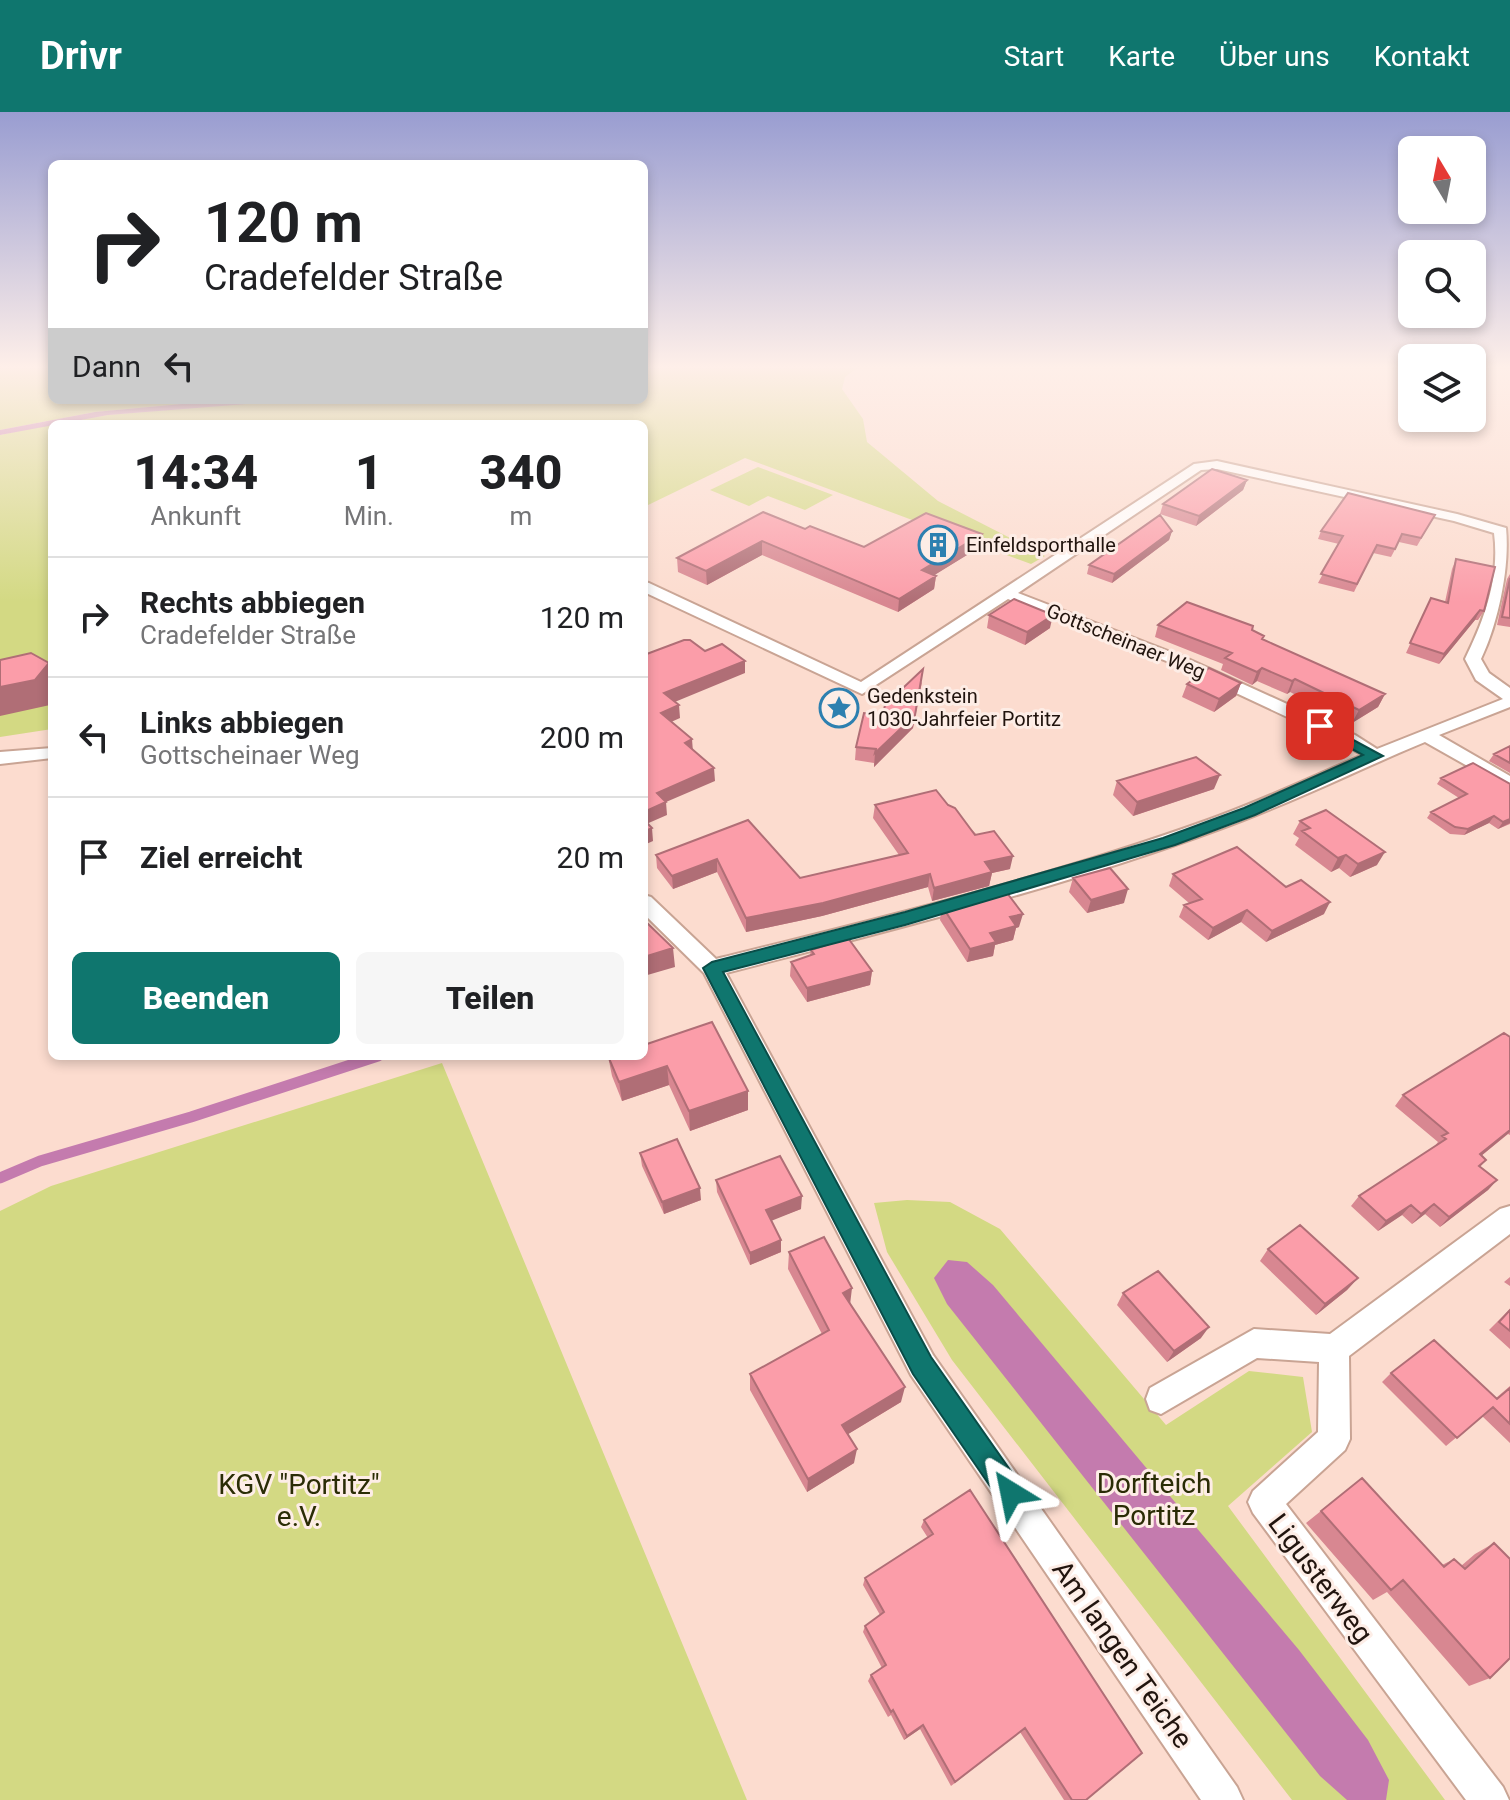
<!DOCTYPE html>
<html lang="de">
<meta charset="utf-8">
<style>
body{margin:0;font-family:Roboto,sans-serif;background:#f6f6f6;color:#202124;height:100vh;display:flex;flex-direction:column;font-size:30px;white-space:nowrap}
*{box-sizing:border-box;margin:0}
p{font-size:26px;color:#757577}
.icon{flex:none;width:44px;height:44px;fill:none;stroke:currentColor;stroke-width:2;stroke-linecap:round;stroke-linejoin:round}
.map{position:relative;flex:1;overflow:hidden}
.side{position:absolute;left:48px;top:308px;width:600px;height:640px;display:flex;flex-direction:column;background:#fff;border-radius:12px;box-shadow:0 4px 12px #0003}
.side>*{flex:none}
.guide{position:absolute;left:48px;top:48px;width:600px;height:244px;border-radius:12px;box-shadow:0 4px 12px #0003;background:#fff;color:#202124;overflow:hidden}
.needle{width:52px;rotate:350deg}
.tools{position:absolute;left:1398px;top:24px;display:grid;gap:16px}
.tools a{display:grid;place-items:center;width:88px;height:88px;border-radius:12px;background:#fff;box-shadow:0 4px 12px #0003;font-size:40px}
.pin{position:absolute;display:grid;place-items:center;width:68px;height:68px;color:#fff;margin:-34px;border-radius:16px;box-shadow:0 4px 12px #0006}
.me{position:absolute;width:88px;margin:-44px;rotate:325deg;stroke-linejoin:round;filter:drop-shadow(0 0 6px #0008)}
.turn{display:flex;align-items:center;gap:28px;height:168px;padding:0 24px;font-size:36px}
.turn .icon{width:104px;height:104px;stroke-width:2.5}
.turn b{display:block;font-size:56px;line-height:68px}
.then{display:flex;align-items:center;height:76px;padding:0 24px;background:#0003;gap:16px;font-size:30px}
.eta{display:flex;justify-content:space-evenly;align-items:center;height:136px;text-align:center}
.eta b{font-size:48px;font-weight:800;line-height:56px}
.action{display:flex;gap:16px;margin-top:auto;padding:16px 24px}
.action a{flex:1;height:92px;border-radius:12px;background:#0f766e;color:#fff;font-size:32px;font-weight:800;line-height:92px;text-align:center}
.action a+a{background:#f6f6f6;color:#202124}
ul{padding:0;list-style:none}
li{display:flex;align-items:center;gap:24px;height:120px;padding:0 24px;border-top:2px solid #e0e0e0}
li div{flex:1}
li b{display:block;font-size:30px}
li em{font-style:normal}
header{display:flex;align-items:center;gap:48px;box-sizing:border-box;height:112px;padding:0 40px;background:#0f766e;color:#fff}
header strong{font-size:38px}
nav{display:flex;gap:44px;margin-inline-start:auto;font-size:28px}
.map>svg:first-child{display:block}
.green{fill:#d3d983}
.water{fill:#c47bae}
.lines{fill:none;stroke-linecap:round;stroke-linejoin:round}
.stream{stroke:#c47bae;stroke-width:11}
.street-casing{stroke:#c9a494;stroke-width:4}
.street{fill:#fff;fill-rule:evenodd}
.wall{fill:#d88791}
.shaded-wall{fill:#b06e76}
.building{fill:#fb9da9;stroke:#b06e76;stroke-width:2}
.route{fill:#0f766e;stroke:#0a4d48;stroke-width:2}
.labels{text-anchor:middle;stroke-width:6;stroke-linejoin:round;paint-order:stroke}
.far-poi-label{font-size:20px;fill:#21140e;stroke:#fdede6;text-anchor:start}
.far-street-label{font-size:20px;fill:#21140e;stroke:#fdede6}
.near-park-label{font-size:28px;fill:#2a2c05;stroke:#fdede6}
.near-street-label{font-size:28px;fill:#21140e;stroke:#fdede6}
</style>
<header>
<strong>Drivr</strong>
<nav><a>Start</a><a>Karte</a><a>Über uns</a><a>Kontakt</a></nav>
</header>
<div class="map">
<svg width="1510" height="1688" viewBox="0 0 1510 1688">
<rect width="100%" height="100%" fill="#fcdccf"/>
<path class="green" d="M0,253H52V288H225L95,300L0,318Z
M644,253H861L845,265L842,277L863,307L867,330L938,389L1045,444L1031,452L745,346L644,395V312H54L108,303L284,288H644Z
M52,312V617L0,625V323Z
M758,355L833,383L805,398L768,384L749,394L710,378Z
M442,951L747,1688H0V1099L51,1074Z
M907,1088L950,1090L1000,1117L1166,1313L1249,1259L1303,1265L1312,1320L1228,1394L1445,1688H1292L952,1248L887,1140L874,1091Z"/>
<path class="water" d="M225,288H298L108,303L0,323V318L95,300Z
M948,1148L967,1150L993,1173L1299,1538L1368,1628L1389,1668L1386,1688H1347L1320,1664L947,1192L934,1166Z"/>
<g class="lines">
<path class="stream" d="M0,1066L40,1049L191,1005L378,944"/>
<defs>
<path id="street" d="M1217,349L1457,402L1506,416C1510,456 1498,511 1481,547L1489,561L1510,576V595L1439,623L1510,664V678L1425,630C1355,659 1288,693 1217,718C1057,777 891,818 726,861L933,1243L1237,1675L1243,1688H1201L911,1263L704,861L644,802V783L651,785L716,847C881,806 1046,766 1205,709C1259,690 1310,666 1362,643L1343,631L1174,552L1008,487L862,582L644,480V470L649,471L861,570L1194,352ZM1217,357L1454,409L1494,421C1500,466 1484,508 1465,547L1476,568L1503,587L1377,637L1355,623L1186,546L1018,481L1201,358Z
M52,636V646L0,652V640Z
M1510,1094V1122L1349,1244L1350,1327L1345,1338L1286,1392L1503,1675L1509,1688H1466L1253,1401L1248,1390L1253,1379L1318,1320L1319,1250L1257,1246L1161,1302L1150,1298L1146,1287L1150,1276L1254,1217L1330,1222L1500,1097Z"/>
</defs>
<use href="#street" class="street-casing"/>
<use href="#street" class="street"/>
</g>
<path class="wall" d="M1247,368L1243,378L1196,414L1160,402L1163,392Z
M1435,403L1417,434L1399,430L1391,445L1373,441L1354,480L1318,471L1339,432L1318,427L1321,419Z
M805,417L864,435H980L934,463L936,464L934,477L898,500L762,443L707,473L678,460L677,446Z
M1172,419L1169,428L1112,471L1087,462L1089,453Z
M1456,447L1484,499L1478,508H1475L1439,552L1406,541L1431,486L1445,490L1452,457Z
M1510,462V515L1497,513L1507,467Z
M989,503L1050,516L1025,533L987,516Z
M1158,513L1252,518L1263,527L1385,582L1378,595L1352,611L1290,580L1287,582L1257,569L1252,573L1221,558L1223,552L1155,525Z
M922,570L913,616L874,655V651L855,648L856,635L883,603Z
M1241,571L1236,584L1214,600L1182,585L1187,572Z
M1510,634V661L1489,649L1494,642Z
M1441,666L1510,672V712L1498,717L1489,711L1464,723L1450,722L1427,706L1431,700L1459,686L1437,672Z
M1117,669L1214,677L1133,704L1113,683Z
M875,693H948L1010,757L992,761L989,774L932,789L928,775L822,804L746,820L717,760L673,777L657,756L656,743L748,708L800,766L899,743L873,706Z
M1300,709L1377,753L1350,765L1339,756L1331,760L1295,733L1299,726L1293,722Z
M1173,762L1286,775L1324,802L1266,830L1241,810L1208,828L1179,805L1184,793L1189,791L1169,774Z
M1073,766L1124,791L1087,801L1069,780Z
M942,794L1019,815L1016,816L1013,828L995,833L993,844L967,850L940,808Z
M811,838L872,859L870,873L807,890L790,864L791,850L810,843Z
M1510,925V1023L1508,1022L1481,1044L1486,1048L1480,1055L1497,1068L1488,1078L1440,1115L1425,1102L1412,1112L1402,1103L1378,1119L1351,1094L1359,1084L1434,1035L1438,1030L1395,994L1403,983Z
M608,944H644L748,979V998L690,1019L669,973L622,989L612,964Z
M640,1041L701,1088L664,1102L642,1054Z
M716,1068L801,1097L771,1108L781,1128V1140L750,1153L717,1080Z
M1268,1137L1358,1166L1347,1178L1316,1203L1260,1149Z
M789,1140L850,1192L901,1290L848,1322L854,1351L807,1380L750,1278V1262L822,1222L788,1157Z
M1510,1165V1174L1504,1170Z
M1123,1181L1201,1226L1167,1250L1117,1193Z
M1510,1197V1237L1489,1218Z
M1391,1261L1496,1286L1510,1274V1331L1482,1304L1446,1334L1382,1270Z
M1362,1366L1442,1453L1454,1447L1461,1454L1475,1442L1494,1431L1490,1566L1469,1574L1387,1480L1373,1488L1306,1411Z
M924,1408L1086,1688H1064L1020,1620L951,1674L920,1617L904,1628L891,1603L888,1605L868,1569L871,1563L882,1556L863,1520L865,1514L880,1503L863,1473L865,1466L928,1426L921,1415Z"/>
<path class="shaded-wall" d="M1247,368L1243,378L1196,414L1199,404Z
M1172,419L1169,428L1112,471L1114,462Z
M982,422L980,435L920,472L922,458Z
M762,429V443L707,473L706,459Z
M936,464L934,477L898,500L899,487Z
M1480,498L1475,508L1439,552L1444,542Z
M1053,503L1050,516L1025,533L1027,520Z
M745,549V561L665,594L664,581Z
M49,551L52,557V591L50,593L0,604V575Z
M1262,556L1257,569L1252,573L1257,560Z
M923,557L913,616L874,655L875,641Z
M1295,567L1290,580L1287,582L1292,569Z
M1241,571L1236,584L1214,600L1219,587Z
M1385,582L1378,595L1352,611L1359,598Z
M679,593L680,606L662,614L661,601Z
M692,627L693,640L685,631Z
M714,656L715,669L666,690L667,703L644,713V700L657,681Z
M1220,663L1214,677L1133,704L1137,690Z
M1494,704L1489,711L1464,723L1468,717Z
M1510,707V711L1498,717L1503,710Z
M652,716L653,729L644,733V720Z
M1385,740L1377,753L1350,765L1358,752Z
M1346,743L1339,756L1331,760L1338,746Z
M1013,744L1010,757L992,761L989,774L932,789L934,776L985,750Z
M717,747V760L673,777L672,764Z
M930,762L928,775L822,804L746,820V806Z
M1128,777L1124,791L1087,801L1091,788Z
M1330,790L1324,802L1266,830L1272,819Z
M1247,798L1241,810L1208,828L1213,816Z
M1023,802L1019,815L1016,816L1013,828L995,833L993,844L967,850L970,837L1010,805Z
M673,836L675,855L644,864V845Z
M872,859L870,873L807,890V876Z
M667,954L669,973L622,989L619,970Z
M748,979V998L690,1019L689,999Z
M1510,1018V1020L1470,1053L1480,1042Z
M1497,1068L1488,1078L1440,1115L1449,1105Z
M700,1076L701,1088L664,1102L662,1090Z
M802,1084L801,1097L766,1111V1098Z
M1434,1092L1425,1102L1412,1112L1421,1102Z
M1411,1093L1402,1103L1378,1119L1386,1109Z
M781,1128V1140L750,1153V1141Z
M1358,1166L1347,1178L1316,1203L1325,1192Z
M852,1176L850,1193L843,1181Z
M1209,1215L1201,1226L1167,1250L1174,1239Z
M905,1275L901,1290L840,1327L842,1313Z
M857,1337L854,1351L807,1380L808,1367Z
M923,1613L920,1617L904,1628L907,1624Z"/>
<path class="building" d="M1212,357L1247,368L1199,404L1163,392Z
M1348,381L1435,403L1421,426L1402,422L1395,437L1377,433L1357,472L1321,462L1343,424L1321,419Z
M763,400L805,417L810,414L864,435L926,401L982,422L922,458L936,464L899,487L762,429L706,459L677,446Z
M1160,403L1172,419L1114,462L1089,453Z
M1456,447L1495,455L1484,499L1480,498L1444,542L1410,531L1431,486L1448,491Z
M1510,466V506L1502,505Z
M1014,487L1053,503L1027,520L989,503Z
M1187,490L1253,514L1252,518L1264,524L1262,527L1385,582L1359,598L1295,567L1292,569L1262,556L1257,560L1225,546L1232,541L1158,513Z
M684,528H690L705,539L722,532L745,549L664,581L679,593L661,601L692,627L685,631L714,656L657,681L666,690L644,700V543Z
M31,541L49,551L35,568L0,575V548Z
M1209,556L1241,571L1219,587L1187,572Z
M923,557L915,603L875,641L876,637L856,635L864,601L883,603L885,593Z
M1510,634V651L1494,642Z
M1196,645L1220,663L1137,690L1117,669Z
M1473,651L1510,672V707L1503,710L1494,704L1468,717L1455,715L1431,700L1467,682L1441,666Z
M936,678L948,693L955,696L975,723L994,719L1013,744L985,750L992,760L934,776L930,762L823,791L746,806L717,747L672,764L656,743L748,708L800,766L908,741L875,693Z
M1326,698L1385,740L1358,752L1346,743L1338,746L1302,719L1310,716L1300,709Z
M644,708L652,716L644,720Z
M1237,735L1286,775L1301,768L1330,790L1272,819L1247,798L1213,816L1184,793L1202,787L1173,762Z
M1110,756L1128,777L1091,788L1073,766Z
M1004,777L1023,802L1010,805L1016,814L990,821L996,830L970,837L942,794Z
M644,808L673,836L644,845Z
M848,826L872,859L807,876L791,850L814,842L811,838Z
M712,910L748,979L689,999L667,954L619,970L608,944H644V933Z
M1504,921L1510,925V1018L1480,1042L1486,1048L1479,1054L1497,1068L1449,1105L1434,1092L1421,1102L1411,1093L1386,1109L1359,1084L1446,1027L1442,1024L1448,1021L1403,983Z
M677,1027L700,1076L662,1090L640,1041Z
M780,1044L802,1084L766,1098L781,1128L750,1141L716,1068Z
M1300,1113L1358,1166L1325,1192L1268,1137Z
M824,1125L852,1176L843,1181L905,1275L842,1313L857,1337L808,1367L750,1262L829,1218L789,1140Z
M1158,1159L1209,1215L1174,1239L1123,1181Z
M1510,1198V1219L1499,1210Z
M1434,1228L1497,1287L1510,1276V1312L1493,1295L1457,1326L1391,1261Z
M1362,1366L1444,1455L1454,1447L1465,1457L1494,1431L1510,1447V1546L1490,1566L1403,1468L1391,1478L1321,1399Z
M970,1378L1142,1641L1086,1688H1072L1025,1616L955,1670L923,1613L907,1624L893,1598L891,1600L871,1563L886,1553L865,1514L884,1500L865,1466L933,1422L924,1408Z"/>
<linearGradient id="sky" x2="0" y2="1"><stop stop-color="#999dd1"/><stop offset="0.52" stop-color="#feefe9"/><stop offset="1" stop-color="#feefe9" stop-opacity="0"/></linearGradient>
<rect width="1510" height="490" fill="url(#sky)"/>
<path class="route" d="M1320,610L1383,644L1255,703L1175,733L905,813L723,860L931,1245L1020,1372L1024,1381L1020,1390L1011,1394L1001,1390L913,1262L703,856L712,850L905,800L1163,726L1244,696L1363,643L1315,617V611Z"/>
<defs>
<symbol id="building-ring" viewBox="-11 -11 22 22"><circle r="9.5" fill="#fdede6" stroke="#2d80b0" stroke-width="1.5"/><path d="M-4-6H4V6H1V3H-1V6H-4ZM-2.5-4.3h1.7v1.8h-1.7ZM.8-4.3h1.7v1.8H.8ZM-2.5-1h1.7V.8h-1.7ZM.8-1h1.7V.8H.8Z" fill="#2d80b0"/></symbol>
<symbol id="sight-ring" viewBox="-11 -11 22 22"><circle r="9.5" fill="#fdede6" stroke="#2d80b0" stroke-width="1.5"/><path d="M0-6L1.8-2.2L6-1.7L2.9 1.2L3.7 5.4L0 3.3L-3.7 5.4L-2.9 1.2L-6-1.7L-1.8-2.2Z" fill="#2d80b0"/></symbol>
</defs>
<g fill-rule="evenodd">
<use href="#building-ring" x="916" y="411" width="44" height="44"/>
<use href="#sight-ring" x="817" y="574" width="44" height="44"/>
</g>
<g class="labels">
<g class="far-poi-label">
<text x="966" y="440">Einfeldsporthalle</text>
<text x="867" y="591">Gedenkstein<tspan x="867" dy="23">1030-Jahrfeier Portitz</tspan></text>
</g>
<g class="far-street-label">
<text transform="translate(1126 529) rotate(22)" y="7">Gottscheinaer Weg</text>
</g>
<g class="near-park-label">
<text x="1154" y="1381">Dorfteich<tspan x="1154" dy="32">Portitz</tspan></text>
<text x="299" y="1382">KGV "Portitz"<tspan x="299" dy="32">e.V.</tspan></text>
</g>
<g class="near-street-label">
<text transform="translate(1321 1466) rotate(53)" y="10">Ligusterweg</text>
<text transform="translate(1123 1542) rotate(55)" y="10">Am langen Teiche</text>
</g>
</g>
</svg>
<div class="tools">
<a><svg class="needle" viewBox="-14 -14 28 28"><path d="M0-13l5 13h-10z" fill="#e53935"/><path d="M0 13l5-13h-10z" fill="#757577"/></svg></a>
<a><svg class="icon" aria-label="search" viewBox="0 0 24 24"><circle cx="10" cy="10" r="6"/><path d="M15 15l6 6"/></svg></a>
<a><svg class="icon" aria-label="layers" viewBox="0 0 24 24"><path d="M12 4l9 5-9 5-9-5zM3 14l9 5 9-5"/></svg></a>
</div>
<div class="pin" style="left:1320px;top:614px;background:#d93025"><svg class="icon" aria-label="arrive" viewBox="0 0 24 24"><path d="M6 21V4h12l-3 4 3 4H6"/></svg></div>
<svg class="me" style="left:1011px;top:1381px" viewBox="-20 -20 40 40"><path d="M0-17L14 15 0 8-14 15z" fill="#0f766e" stroke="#fff" stroke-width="4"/></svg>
<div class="guide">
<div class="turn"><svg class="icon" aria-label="right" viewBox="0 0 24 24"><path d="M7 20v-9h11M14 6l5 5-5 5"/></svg><div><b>120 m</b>Cradefelder Straße</div></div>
<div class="then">Dann<svg class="icon" aria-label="left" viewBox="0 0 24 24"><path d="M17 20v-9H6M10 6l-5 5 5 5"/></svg></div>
</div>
<section class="side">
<div class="eta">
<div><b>14:34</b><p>Ankunft</p></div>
<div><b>1</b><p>Min.</p></div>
<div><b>340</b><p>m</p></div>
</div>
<ul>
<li><svg class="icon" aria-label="right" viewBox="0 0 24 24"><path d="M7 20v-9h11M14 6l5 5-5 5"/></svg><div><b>Rechts abbiegen</b><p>Cradefelder Straße</p></div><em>120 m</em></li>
<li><svg class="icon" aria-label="left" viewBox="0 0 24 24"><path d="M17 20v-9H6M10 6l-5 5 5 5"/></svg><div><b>Links abbiegen</b><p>Gottscheinaer Weg</p></div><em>200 m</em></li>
<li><svg class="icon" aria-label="arrive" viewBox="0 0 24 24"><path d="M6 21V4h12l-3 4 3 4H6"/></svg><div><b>Ziel erreicht</b></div><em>20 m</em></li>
</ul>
<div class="action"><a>Beenden</a><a>Teilen</a></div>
</section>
</div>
